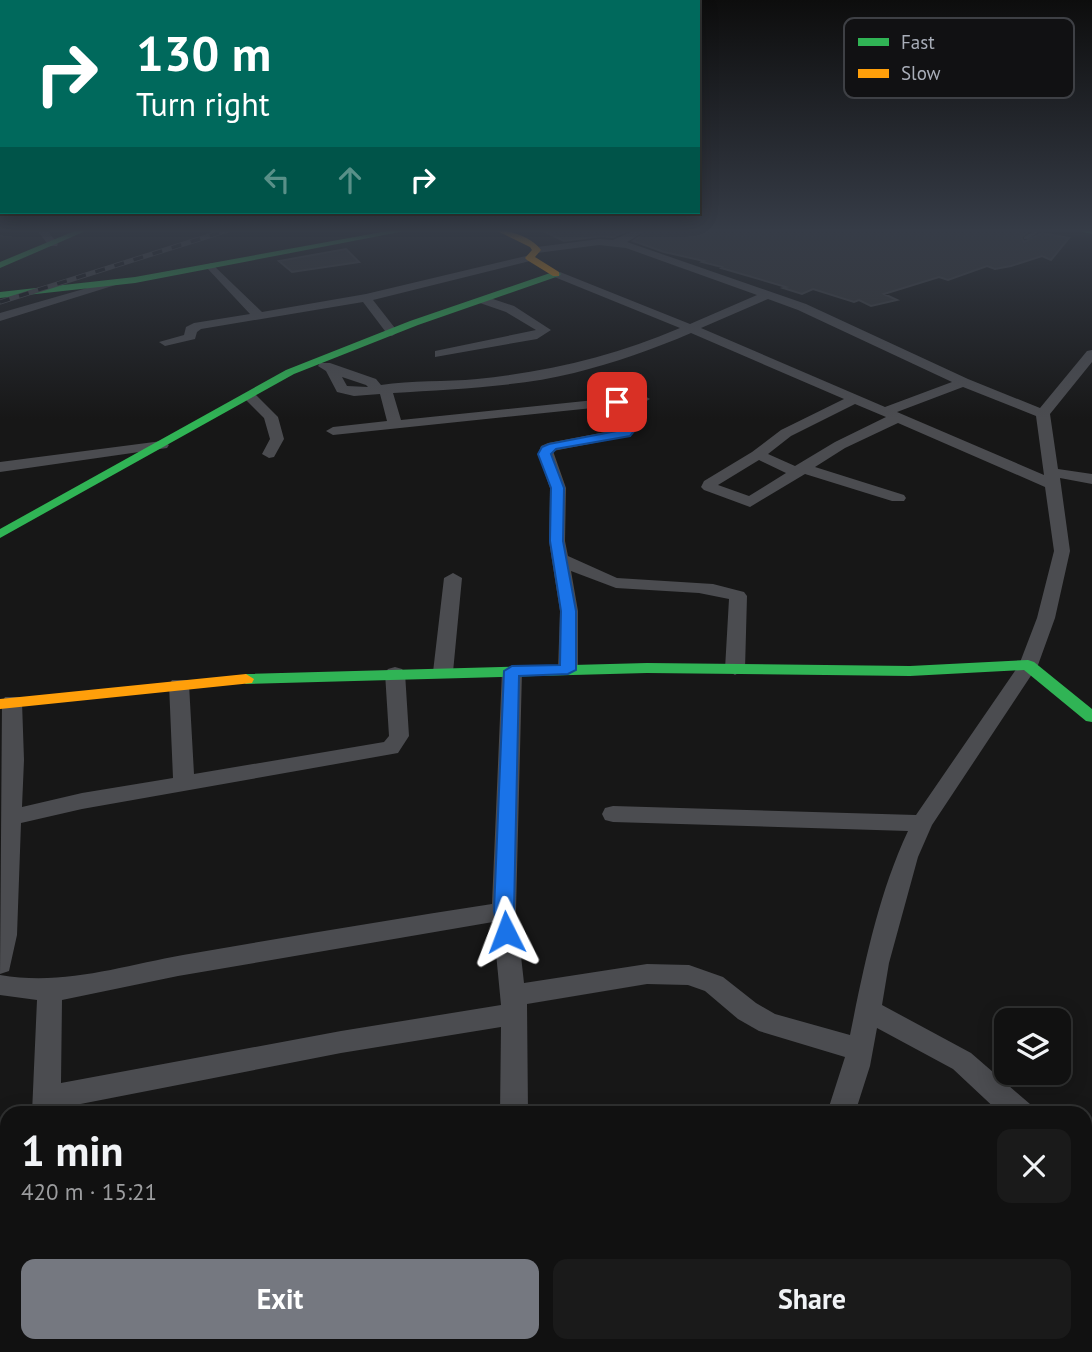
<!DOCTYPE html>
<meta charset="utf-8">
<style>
body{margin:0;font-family:"PT Sans",sans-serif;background:#1a1a1a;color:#f1f3f6;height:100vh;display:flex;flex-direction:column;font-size:26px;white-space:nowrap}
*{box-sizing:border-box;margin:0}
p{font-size:23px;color:#9c9d9f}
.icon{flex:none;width:38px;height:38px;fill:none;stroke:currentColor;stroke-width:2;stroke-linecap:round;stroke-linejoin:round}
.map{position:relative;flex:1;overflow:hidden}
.details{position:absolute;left:0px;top:1106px;width:1092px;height:247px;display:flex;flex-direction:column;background:#111;border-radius:21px 21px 0 0;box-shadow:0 4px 18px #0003,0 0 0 2px #303131}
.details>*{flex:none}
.banner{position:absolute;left:0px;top:0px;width:700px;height:214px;box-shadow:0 4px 18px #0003,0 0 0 2px #303131;background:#00695c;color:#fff;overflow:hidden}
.buttons{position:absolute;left:994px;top:1008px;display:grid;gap:14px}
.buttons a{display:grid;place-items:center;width:77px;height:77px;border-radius:14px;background:#111;box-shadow:0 4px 18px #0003,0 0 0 2px #303131;font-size:35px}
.pin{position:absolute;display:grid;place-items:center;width:60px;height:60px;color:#fff;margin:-30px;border-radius:14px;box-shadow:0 4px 10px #0006}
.me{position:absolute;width:77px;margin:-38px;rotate:357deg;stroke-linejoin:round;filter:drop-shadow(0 0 5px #0008)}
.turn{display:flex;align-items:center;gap:24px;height:147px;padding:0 21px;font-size:32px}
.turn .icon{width:91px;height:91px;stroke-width:2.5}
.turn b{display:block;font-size:49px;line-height:60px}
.lanes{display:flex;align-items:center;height:66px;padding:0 21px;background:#0003;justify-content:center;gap:35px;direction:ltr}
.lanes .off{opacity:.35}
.round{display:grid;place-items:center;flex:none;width:74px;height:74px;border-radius:14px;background:#1a1a1a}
.headline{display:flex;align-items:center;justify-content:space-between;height:119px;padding:0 21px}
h1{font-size:42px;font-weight:800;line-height:52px}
.primary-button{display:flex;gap:14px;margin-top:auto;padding:14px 21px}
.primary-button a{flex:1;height:80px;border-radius:14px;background:#757880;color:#fff;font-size:28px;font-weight:800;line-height:80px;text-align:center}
.primary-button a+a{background:#1a1a1a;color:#f1f3f6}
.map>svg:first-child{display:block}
.building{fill:#343537;stroke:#3f4043;stroke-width:2}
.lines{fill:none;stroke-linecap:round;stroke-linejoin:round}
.lane{fill:#4b4c50;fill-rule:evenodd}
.street{fill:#4b4c50;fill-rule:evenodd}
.fast{fill:#30b455;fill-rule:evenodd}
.slow{fill:#ff9f0a;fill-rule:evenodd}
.rail-casing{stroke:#4b4c4f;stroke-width:5}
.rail{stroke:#111113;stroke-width:3.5;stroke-dasharray:10;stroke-linecap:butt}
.route{fill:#1a73e8;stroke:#114b97;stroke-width:2}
.key{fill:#111113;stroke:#3e4045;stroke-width:2}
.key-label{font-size:19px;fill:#a8adb8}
</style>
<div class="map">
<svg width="1092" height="1352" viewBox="0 0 1092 1352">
<rect width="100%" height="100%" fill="#171717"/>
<path class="building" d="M541,230H629L613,237L601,236L564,241Z
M650,230H1024L1029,231L1021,237L1024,242L1042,233L1069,238L1051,260L1042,256L1011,266L995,269L987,266L948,280L939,277L884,294L897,300L871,306L859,300L854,302L813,289L802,294L783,288L786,287L721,268L722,267L702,262L704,261L664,252L633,241Z
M346,249L359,262L292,272L279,261Z"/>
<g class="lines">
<path class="lane" d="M1036,230H1042L1028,239H1024V237Z"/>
<path class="street" d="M37,230H47L58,244L57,246H49Z
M635,230H648L627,242L806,304L968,379L1040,408L1087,351L1092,350V362L1050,414L1058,469L1092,474V484L1060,478L1070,551L1055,618L1038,665L932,825L918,857L889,963L882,1005L971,1053L1030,1104L1034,1113H1000L953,1069L877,1028L870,1066L855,1113H827L845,1057L759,1031L738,1019L705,991L688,985L647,984L527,1004L528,1113H500L501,1027L341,1053L60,1108V1113H32L37,1000L0,995V975C64,986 121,966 183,955C286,937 389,920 492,904L502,671L505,667H519L522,671L516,911L524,983L647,964L689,965L723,977L756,1003L775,1014L850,1035C864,966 878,895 908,831L613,822L605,820L602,814L605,808L613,806L916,815L1019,665L1037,618L1054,551L1045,487L898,423L845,448L815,467L904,495L906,498L904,501H892L805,474L750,507L704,490L701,487L704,481L752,452L781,430L844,399L691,333C654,349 614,363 574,373C518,387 451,389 393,393L401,420L643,395L650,399L643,403L625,405L636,430L630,436L553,451L566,488L565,541L568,556L617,578L713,584L744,592L747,596L745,669L735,675L725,669L729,599L699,593L616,588L571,571L578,611V670L575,674H561L558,670L560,611L549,541L550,488L538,454L541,446L548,443L621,429L612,406L333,435L326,431L333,427L387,421L380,394L354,396L337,392L326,371L318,366L320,363H330L376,379L381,385C411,380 446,382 477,379C547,372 615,356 680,328L552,276V272H560L690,324L757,295L626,248L599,245L537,253L532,250L537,247L599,239L613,240ZM768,299L798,310L952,382L885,407L701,328ZM342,377L366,385L368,387L347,386ZM963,387L1036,416L1044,475L897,412ZM855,404L886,417L835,442L795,466L768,454L791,436ZM759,460L786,473L749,496L718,485ZM493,922L501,1005L341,1031L61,1083L62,1000L178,976Z
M530,255L534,256V260L373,300L398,332L392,336L388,335L363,302L201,329L197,332L195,339L165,346L159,342L184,335L186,327L194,323L250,314L207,268L205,266L211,263L262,312L366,294Z
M115,280L125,282L0,321V313Z
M484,296L514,306L551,330L537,339L435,357V351L536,330L506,312L480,303L478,300Z
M249,392L254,393L278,417L284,439L274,457L269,458L262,454L270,439L264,418L242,396Z
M162,441L169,445L167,448L0,472V462Z
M453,573L462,578L453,672L450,676H436L433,672L444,578Z
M395,667L402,669L405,673L409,736L398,753L82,809L21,823L17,935L9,971L0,974L2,702L5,697H19L22,702L24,760L22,807L82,793L173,778L169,684L172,680H186L189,684L194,774L384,742L389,736L385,673L388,669Z
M7,1265V1297L0,1298V1266Z
M29,1346H61V1352H29Z
M250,1346H282L283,1352H251Z
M357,1346H389L388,1352H356Z
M719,1346H752L750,1352H717Z
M989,1346H1024L1026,1352H991Z"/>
<path class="fast" d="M77,230H88L0,268V262Z
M393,230H410L135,283L0,298V292L135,277Z
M1074,230H1092V234Z
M556,271L561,274L559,276L418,325L294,374L0,538V529L286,370L410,321Z
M1028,660L1034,662L1092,709V722L1086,721L1024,670L910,676L647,673L246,684L238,679L246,674L647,663L910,666Z"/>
<path class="slow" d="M495,230C510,230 532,237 541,250L535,257L559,272V276H553L527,260L525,258L532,250L530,247Z
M246,674L254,679L252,683L0,709V699Z"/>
<defs>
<path id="rail" d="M0,302L228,230"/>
</defs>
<use href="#rail" class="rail-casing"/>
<use href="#rail" class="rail"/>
</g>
<linearGradient id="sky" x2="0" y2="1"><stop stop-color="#0d0d0d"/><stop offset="0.55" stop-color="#363c47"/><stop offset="1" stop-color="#363c47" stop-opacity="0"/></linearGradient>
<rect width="1092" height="419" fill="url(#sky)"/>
<path class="route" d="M617,398L623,402L635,430L630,436L556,449L551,454L564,488L563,541L576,611V670L568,674L519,676L514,911L516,932L514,938L506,940L499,938L494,911L504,671L512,666L560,665L561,611L550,541L551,488L538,454L542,447L549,444L622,430L612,402Z"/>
<rect x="844" y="18" width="230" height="80" rx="10" class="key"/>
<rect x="858" y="38" width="31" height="8" fill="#30b455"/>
<rect x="858" y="69" width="31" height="9" fill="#ff9f0a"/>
<g class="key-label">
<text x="901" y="49">Fast</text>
<text x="901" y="80">Slow</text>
</g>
</svg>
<div class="buttons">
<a><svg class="icon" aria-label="layers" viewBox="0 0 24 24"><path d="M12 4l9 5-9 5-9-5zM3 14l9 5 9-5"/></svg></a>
</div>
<div class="pin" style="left:617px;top:402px;background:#d93025"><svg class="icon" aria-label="arrive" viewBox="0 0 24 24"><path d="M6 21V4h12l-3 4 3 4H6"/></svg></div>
<svg class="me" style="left:506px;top:932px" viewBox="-20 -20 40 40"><path d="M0-17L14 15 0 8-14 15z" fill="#1a73e8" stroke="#fff" stroke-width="4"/></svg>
<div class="banner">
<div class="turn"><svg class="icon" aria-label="right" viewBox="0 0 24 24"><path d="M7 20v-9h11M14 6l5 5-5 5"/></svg><div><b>130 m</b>Turn right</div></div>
<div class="lanes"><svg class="icon off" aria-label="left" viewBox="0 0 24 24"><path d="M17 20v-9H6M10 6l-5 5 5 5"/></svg><svg class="icon off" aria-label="ahead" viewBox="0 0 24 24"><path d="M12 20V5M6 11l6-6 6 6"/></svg><svg class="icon" aria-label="right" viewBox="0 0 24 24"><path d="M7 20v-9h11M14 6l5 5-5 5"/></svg></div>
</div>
<section class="details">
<div class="headline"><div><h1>1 min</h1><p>420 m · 15:21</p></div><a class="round"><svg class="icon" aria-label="close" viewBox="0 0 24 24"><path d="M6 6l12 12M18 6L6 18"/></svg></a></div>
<div class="primary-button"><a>Exit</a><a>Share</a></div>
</section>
</div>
